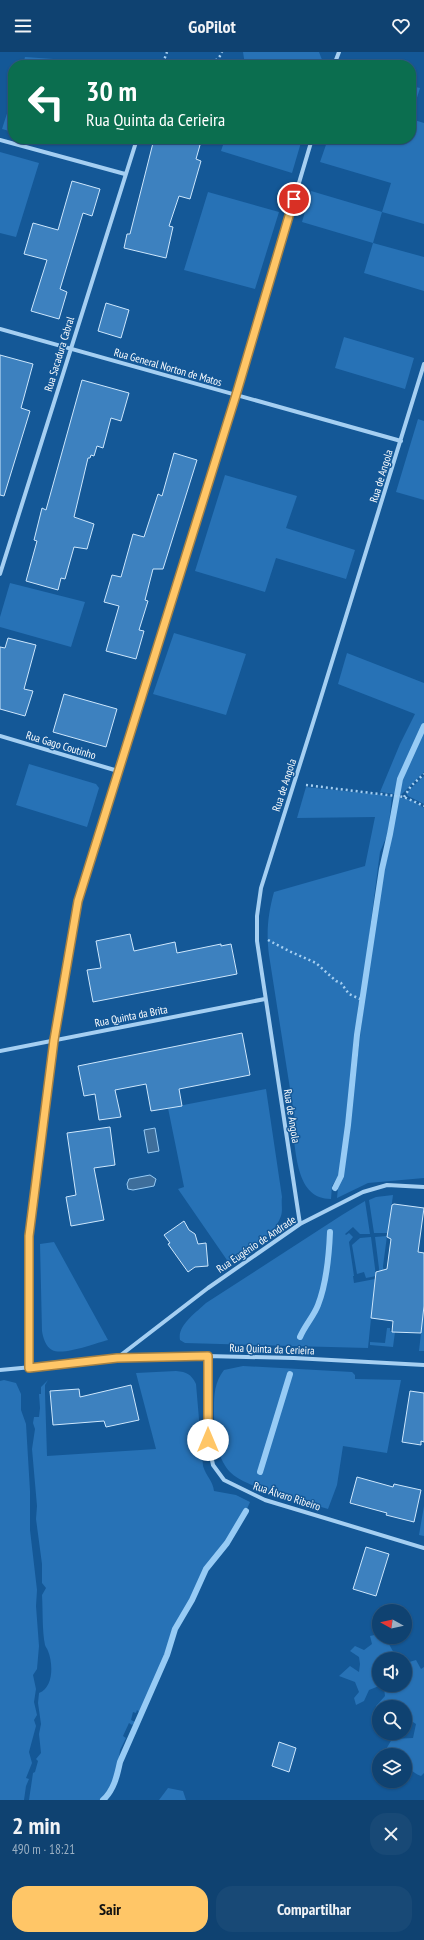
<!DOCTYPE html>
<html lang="pt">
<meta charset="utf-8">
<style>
body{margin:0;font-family:"PT Sans Narrow",sans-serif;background:#184976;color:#f1f3f6;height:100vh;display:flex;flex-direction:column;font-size:15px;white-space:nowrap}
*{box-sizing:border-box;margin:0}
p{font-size:13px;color:#9bb0c3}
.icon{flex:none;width:22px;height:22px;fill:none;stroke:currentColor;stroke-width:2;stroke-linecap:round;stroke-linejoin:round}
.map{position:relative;height:1748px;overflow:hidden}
.panel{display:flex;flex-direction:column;background:#0f4271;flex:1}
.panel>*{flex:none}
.hud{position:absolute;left:8px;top:8px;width:408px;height:84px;border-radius:16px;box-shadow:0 1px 3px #0004,0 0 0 1px #2f5b84;background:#0b6e4f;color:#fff;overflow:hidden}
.needle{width:26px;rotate:278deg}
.controls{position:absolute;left:372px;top:1552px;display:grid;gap:8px}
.controls a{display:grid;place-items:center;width:40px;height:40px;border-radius:50%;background:#0f4271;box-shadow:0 1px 3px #0004,0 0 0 1px #2f5b84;font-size:20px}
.pin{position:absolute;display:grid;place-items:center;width:34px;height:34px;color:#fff;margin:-17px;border:2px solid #fff;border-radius:50%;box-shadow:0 1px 4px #0007}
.me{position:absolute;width:44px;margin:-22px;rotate:0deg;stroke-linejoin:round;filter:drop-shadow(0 0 3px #0008)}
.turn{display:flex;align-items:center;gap:14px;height:84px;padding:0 12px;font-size:18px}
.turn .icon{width:52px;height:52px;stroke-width:2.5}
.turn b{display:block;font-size:28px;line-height:34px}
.round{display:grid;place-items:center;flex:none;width:42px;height:42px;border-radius:16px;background:#184976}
.summary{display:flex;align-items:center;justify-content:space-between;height:68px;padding:0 12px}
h1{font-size:24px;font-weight:700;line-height:30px}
.action{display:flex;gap:8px;margin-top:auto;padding:8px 12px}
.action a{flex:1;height:46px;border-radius:16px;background:#ffc667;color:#111;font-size:16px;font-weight:700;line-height:46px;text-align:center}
.action a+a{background:#184976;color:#f1f3f6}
header{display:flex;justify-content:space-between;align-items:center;height:52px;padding:0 12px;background:#0f4271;font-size:18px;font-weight:700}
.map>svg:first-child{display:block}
.green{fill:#2772b6}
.water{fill:#3e6e9b;stroke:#97cbf5}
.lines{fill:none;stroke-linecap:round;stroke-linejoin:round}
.stream{stroke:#97cbf5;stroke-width:6}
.building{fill:#3d81bf;stroke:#cde7fd}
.path{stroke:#a5cff2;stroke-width:2.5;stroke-dasharray:2 3;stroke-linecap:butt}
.minor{stroke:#a5cff2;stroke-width:4}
.route-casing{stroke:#a68143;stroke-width:10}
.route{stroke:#ffc667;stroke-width:7}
.labels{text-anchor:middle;stroke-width:3;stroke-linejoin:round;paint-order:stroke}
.street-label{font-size:11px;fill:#fff;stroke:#145897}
</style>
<header><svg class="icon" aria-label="menu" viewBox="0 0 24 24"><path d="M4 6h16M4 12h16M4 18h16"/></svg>GoPilot<svg class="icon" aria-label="heart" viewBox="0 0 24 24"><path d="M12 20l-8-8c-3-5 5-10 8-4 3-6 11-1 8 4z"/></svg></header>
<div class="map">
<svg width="424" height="1748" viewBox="0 0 424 1748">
<rect width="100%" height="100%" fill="#145897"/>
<path class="green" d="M243,0H319L324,13H245Z
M25,5L139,13H23Z
M411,34L420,36L411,65Z
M13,43V80L2,77Z
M411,67L424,71V172L382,160L373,191L424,205V239L364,221L373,191L302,170L311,139L382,160L391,131L320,110L328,87H411Z
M225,87H302L292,121L221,99Z
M0,100L39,111L16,185L0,181Z
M208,140L279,160L255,237L184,218Z
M344,285L414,306L405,337L335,316Z
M418,367L424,369V448L396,440Z
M225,423L297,444L286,476L355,498L346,527L276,506L265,540L195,519Z
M10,531L85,550L71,595L0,575V565Z
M174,581L246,602L226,663L153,642Z
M347,601L424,631V720L401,743L380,740L400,692L415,662L338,632Z
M29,712L96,732L99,736L87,775L16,753Z
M424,724V752L408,744L406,741Z
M306,735L392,744L388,781L380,800L363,931L358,955L354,1017L347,1079L340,1121L332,1134L331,1147C296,1147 297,1102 292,1076L296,1075L269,903C266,880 268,862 274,840L365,814L375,765L297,766Z
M398,745L412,748L424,756V1126L368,1131L337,1146L338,1136L342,1126C355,1038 363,949 376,861C382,822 394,785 398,745Z
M266,1037L282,1145C281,1151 283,1158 281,1164C273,1186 247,1198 229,1211L178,1137L184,1135L168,1056Z
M393,1143L388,1181H374L369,1148L376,1145Z
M365,1149L370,1182H360L353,1175L345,1182L346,1183L349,1181L353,1185L349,1190L354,1224H353L354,1231L375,1227L368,1296L185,1291L180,1288C177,1273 197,1260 206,1251L342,1163Z
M387,1184L383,1214L384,1223L380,1224L375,1185Z
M371,1185L376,1224L366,1226L364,1220L357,1222L352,1193L360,1186Z
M54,1190L108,1288C96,1291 63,1304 52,1298C46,1295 43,1286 42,1279L40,1192Z
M424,1254V1299H419Z
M387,1276H390V1279L395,1280L393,1295L370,1293V1290L385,1291Z
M243,1314L352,1320L355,1323V1327L401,1328L387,1401L343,1394L337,1433L328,1457C305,1450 244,1436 229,1419C217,1405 214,1382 214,1364C214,1347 213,1332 224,1318Z
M176,1319C187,1320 191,1322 196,1332L203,1414C206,1424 213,1429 214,1439L236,1443L250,1450L246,1459L227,1491L206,1517L192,1548L175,1577L167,1603L140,1661L137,1658L136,1661L133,1660L131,1668L135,1670L132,1673L129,1671L123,1684L126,1686L120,1698L116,1727L108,1744L103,1748H29L33,1721L35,1720L38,1709L36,1707L41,1701L39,1682L41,1672L38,1651L39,1641C54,1635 53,1611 48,1599C47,1596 46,1596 45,1593C42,1578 43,1559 42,1543L46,1536L42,1531V1512L36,1467L37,1454L32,1397L35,1377L33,1371L34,1365H39L40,1356L39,1342H41V1335L48,1328L45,1333V1341L47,1404L156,1397L136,1321Z
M4,1328L16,1331L21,1342V1358L26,1372L30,1439V1478L37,1538L36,1554L39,1594L37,1617L33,1623L36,1637L34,1650L37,1663L34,1668L36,1674L29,1700L32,1711L26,1726L29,1727L26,1734L24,1748H0V1329Z
M424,1454V1484L419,1483Z
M379,1582V1585H385L395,1603L393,1607H379V1633H405L406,1611L416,1608L421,1617L424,1615V1721L421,1724C411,1720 405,1714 405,1703H387L385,1699L392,1687L413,1686L416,1672L405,1665V1655H379V1660L376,1659V1654L385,1644L384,1636L379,1634L369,1638L364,1649L356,1653L354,1646L359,1640L355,1630L339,1624L350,1614L359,1620L360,1612L359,1605L350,1599L355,1594L364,1598L372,1592L370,1584Z
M168,1736L183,1739L186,1748H159Z"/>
<path class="water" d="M155,1076L159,1099L148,1101L144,1078Z
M150,1123L156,1127L154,1134L133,1138L128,1137L127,1132L129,1127Z"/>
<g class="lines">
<path class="stream" d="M335,1136L341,1124L348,1073L357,983L382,817L390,782L400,727L424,674
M300,1285C305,1273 314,1264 318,1253C327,1230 329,1204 330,1180
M260,1420L290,1322
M103,1748C114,1738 117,1724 120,1710L167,1603L175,1577L192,1548L206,1517L227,1491L246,1459"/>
</g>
<path class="building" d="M154,87H180L200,93L196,107L201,109L190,147L179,144L169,174L173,175L166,206L124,196L127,182H130Z
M72,129L100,137L92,164L83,161L60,237L67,240L59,267L31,259L47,208L24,202L33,171L58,178Z
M106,251L129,258L121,286L98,279Z
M0,303L33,312L21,356L30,359L4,444L0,443Z
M82,328L129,341L121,369L111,366L103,396L97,394L94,404L91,403L90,406H88L74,465L94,472L87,497L74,495L65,527L61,526L58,538L26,529L37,489L34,488L42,456L46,458Z
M174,401L197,408L163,517H153L145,548L148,549L139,578L144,579L136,607L106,599L119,554L104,550L112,523L121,525L133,482L144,485L158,442L162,444Z
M8,586L36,593L24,637L33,639L25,664L0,657V595L5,596Z
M64,642L117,657L106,695L53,680Z
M130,882L134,899L175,890L177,901L221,892V894L231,892L237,922L93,950L87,918L101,916L96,889Z
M242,981L250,1023L179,1037L182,1054L151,1059L146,1032L115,1038L121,1065L99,1068L95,1042L84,1044L78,1014Z
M110,1075L115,1113L94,1116L104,1168L71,1174L66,1145L76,1143L67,1081Z
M394,1152L424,1156L418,1200L424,1201V1254L421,1281L392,1280L393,1269L371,1266L376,1220L387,1217L391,1187L387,1185L392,1153Z
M184,1169L189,1178L195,1182L198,1192L206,1191L208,1214L195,1215L188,1220L168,1192L170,1191L164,1183Z
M131,1333L139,1368L106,1375L104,1369L53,1373L50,1339L79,1337L80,1345Z
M410,1339L424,1341V1390L421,1389V1393L402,1390Z
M357,1425L393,1435L394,1432L421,1438L414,1470L386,1463L387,1461L350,1451Z
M366,1495L389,1502L376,1544L353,1537Z
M279,1690L296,1696L289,1720L272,1714Z"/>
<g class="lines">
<path class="path" d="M163,11L167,0
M162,13C176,0 213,24 222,0
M306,733L404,745L424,754
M404,745L411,734L424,722
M268,888L289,899L316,911L336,929L341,931L349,942L360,947"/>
<path class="minor" d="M334,13L339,0
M0,88L125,122
M0,277L401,389
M0,522L137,87
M0,684L118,719
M0,999L265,947
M300,1172L257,889V864L261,836L318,655L424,312
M207,1304L208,1388L213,1413L224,1428L265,1448L424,1496
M117,1306L208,1236L300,1172L363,1140L387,1133L424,1135
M29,1316V1184L54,988L78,849L236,343L312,87
M0,1318L117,1307L207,1304L294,1306L424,1313"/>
</g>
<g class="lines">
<defs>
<path id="route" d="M208,1388V1304L117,1306L29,1316V1184L54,988L78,849L236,343L294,147"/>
</defs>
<use href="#route" class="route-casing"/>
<use href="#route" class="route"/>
</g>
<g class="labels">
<g class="street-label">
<text transform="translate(59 302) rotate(-73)" y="4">Rua Sacadura Cabral</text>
<text transform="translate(168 315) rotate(16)" y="4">Rua General Norton de Matos</text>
<text transform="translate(381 424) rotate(-73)" y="4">Rua de Angola</text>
<text transform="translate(61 693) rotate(17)" y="4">Rua Gago Coutinho</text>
<text transform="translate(284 733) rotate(-72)" y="4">Rua de Angola</text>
<text transform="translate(131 964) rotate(-11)" y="4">Rua Quinta da Brita</text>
<text transform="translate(292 1064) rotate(81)" y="4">Rua de Angola</text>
<text transform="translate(256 1192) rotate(-34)" y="4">Rua Eugénio de Andrade</text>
<text transform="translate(272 1297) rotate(2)" y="4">Rua Quinta da Cerieira</text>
<text transform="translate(287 1444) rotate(18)" y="4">Rua Álvaro Ribeiro</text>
</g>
</g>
</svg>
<div class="controls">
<a><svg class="needle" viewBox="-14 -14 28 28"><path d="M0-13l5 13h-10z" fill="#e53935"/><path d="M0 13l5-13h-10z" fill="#9bb0c3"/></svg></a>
<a><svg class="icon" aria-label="sound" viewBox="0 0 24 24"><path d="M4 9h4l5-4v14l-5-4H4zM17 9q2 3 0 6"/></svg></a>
<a><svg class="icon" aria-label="search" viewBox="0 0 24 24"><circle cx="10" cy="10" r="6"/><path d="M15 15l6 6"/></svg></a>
<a><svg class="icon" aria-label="layers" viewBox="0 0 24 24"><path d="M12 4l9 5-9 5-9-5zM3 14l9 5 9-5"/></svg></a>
</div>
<div class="pin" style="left:294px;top:147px;background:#d93025"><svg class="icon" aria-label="arrive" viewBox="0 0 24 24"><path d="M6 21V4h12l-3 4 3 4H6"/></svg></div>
<svg class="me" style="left:208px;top:1388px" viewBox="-20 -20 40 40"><circle r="19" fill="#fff"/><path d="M0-13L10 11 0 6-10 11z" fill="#ffc667"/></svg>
<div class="hud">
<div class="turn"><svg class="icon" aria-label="left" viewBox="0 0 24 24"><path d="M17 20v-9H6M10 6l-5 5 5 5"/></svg><div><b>30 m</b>Rua Quinta da Cerieira</div></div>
</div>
</div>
<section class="panel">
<div class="summary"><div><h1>2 min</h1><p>490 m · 18:21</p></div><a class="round"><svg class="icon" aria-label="close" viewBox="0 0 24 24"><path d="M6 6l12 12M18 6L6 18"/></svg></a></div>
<div class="action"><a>Sair</a><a>Compartilhar</a></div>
</section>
